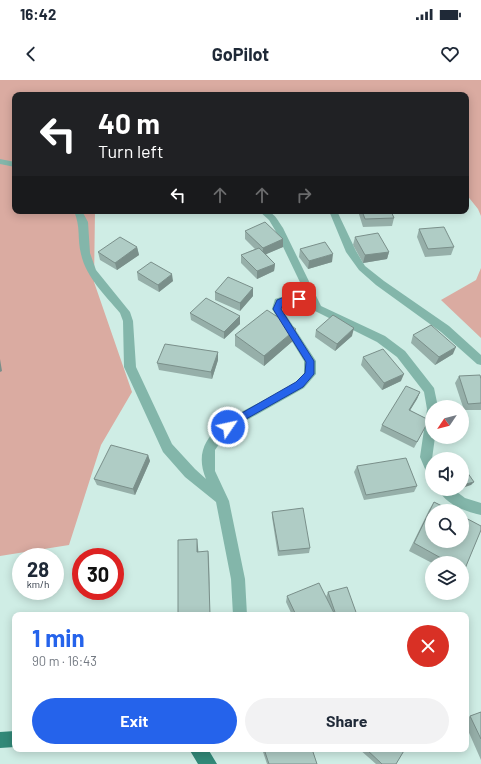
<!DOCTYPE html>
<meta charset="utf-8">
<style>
body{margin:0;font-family:Barlow,sans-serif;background:#f2f2f3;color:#1f2937;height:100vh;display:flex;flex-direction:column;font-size:15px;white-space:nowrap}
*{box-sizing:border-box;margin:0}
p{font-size:13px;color:#747a83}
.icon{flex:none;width:22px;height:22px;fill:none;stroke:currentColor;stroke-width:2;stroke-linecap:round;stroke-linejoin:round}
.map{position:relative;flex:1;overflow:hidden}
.drawer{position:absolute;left:12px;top:532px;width:457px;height:140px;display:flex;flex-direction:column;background:#fff;border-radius:8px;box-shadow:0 2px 10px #0003}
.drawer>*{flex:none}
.hud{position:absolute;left:12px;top:12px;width:457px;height:122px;border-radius:8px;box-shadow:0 2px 10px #0003;background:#202124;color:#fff;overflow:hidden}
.needle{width:26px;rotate:235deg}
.fabs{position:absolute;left:425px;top:320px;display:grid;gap:8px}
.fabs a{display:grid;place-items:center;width:44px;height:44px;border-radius:50%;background:#fff;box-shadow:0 2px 10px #0003;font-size:20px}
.speed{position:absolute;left:12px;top:468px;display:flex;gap:8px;font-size:20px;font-weight:700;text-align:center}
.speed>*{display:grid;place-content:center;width:52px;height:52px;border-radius:50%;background:#fff;box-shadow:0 2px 10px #0003;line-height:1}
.speed small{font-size:10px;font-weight:400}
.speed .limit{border:6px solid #d22;background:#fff;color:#111}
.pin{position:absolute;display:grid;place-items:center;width:34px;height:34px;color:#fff;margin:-17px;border-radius:8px;box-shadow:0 2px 6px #0006}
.me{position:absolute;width:44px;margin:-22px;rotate:56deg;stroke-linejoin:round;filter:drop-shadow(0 0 3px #0008)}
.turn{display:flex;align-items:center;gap:14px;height:84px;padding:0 20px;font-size:18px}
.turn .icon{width:52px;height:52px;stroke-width:2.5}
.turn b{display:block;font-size:28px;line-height:34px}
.lanes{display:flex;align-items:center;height:38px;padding:0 20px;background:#0003;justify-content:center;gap:20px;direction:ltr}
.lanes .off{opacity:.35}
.round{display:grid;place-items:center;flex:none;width:42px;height:42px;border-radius:21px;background:#f2f2f3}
.summary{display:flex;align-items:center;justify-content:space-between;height:68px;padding:0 20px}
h1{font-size:24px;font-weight:700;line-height:30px;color:#2563eb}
.primary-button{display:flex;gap:8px;margin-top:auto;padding:8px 20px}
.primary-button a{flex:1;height:46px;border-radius:24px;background:#2563eb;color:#fff;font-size:16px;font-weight:700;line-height:46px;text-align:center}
.primary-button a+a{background:#f2f2f3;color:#1f2937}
.status{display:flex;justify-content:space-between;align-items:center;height:28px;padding:0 20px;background:#fff;direction:ltr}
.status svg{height:11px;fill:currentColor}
header{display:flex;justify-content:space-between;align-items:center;height:52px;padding:0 20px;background:#fff;font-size:18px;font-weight:700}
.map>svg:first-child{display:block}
.green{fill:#daaba1}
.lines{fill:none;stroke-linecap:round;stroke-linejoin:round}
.street{fill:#83b6aa;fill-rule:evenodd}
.primary{fill:#328978;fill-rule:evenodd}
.wall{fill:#96afa9}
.shaded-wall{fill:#7a8f8a}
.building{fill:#afccc5;stroke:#7a8f8a}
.route{fill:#2563eb;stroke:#184099}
</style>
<div class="status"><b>16:42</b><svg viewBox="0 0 49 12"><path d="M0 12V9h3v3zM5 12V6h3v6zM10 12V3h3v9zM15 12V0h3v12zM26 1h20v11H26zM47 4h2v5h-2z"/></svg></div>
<header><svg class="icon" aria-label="back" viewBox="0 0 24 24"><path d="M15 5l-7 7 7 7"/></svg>GoPilot<svg class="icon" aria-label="heart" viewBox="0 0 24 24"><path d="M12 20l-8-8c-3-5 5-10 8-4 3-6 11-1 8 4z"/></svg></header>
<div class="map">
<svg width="481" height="684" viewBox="0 0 481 684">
<rect width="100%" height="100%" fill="#cfede5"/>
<path class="green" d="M0,0H481V136L478,129L466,114V15H15V131H95L94,202L132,312L101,365L69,465L0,476Z
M481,188V258L441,220L476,200Z"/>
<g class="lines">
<path class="street" d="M0,79L15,82V87L0,84Z
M74,131H82L88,142L90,173L96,190L130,232L133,241L136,287L172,364L195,389L206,399C182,342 266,326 296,302C299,299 302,296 304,293V281L272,229L275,219C287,215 296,213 308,219L275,150L269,140L259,131C274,131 275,136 283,148L321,226L385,256L405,271L434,308L438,327H432V357H435L432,379V398L428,396L420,377L427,329L424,312L397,277L377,262L297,222H290L284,224L282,229L316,281V294L304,308L240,344L224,357L215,370V391L229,421L245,499L247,535H233L231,499L216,422L185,397L163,372L124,287L123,241L120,233C105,215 86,197 81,174C77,158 81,148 74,131Z
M329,131H337L356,171L365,186L384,201L449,246L481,275V285L477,284L441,252L376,205L359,190L346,172Z
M438,409H453L465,418L481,423V435C466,432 445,424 438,409Z"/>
<path class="primary" d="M15,651V667L0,668V652Z
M189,669H208L217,684H198Z"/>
</g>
<path class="wall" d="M358,131H391L394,138L392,146L363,147Z
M419,149L454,167L451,175L425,177L417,157Z
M245,151L283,159V167L266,174L275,184L274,191L257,199L241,183V175L255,169L245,159Z
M355,157L389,172L387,179L363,183L353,165Z
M137,167L139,175L117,190L100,180L98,172Z
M300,169L332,182L308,189L299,177Z
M137,192L173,201L159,212L138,200Z
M253,208V216L240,231L215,220V212Z
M190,233L240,244L224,259L191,240Z
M316,250L352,256L335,271L315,257Z
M235,255L294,260L264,286L235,266Z
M413,255L453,274L435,285L411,263Z
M363,277L401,301L382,310L361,285Z
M218,280L212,299L159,290L157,283Z
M459,296L481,299V330H464L455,303Z
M420,312L417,319L410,330L429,340L414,368L380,351L382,345Z
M148,375L150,381L135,415L97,405L94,399Z
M357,386L417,406L414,412L364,420L354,392Z
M434,422L452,431H432V461H462V436L481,446V450L464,491L462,492V483H432L409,471L429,430Z
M272,432L310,468L309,473L278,476L272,437Z
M328,512L357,535H292L286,522L287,516L327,520L326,517Z
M481,632V680L466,646V638Z
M262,669H312L317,684H267Z
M359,669H405L396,684H376Z"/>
<path class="shaded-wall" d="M283,159V167L262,176L263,168Z
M137,167L139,175L117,190L115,183Z
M389,172L387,179L363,183L365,175Z
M333,174L332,182L308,189L309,181Z
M275,184L274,191L257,199V191Z
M172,194L173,201L159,212L158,205Z
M253,208V216L240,231V223Z
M240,236V244L224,259V252Z
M354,248L352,256L335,271L337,264Z
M296,249L294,260L264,286V276Z
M456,267L453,274L435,285L439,277Z
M218,272V280L212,299L211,292Z
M0,279L2,291L0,292Z
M404,294L401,301L382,310L384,303Z
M420,312L417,319L406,337L409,330Z
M148,375L150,381L135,415L133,409Z
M474,402L471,405L462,408V405Z
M197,459L198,467L199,479L197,472Z
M208,471L209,478L210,535Z"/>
<path class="building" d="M362,131H391L394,138L365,139Z
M265,142L283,159L263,168L245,151Z
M444,147L454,167L428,169L419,149Z
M378,153L389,172L365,175L355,157Z
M120,157L137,167L115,183L98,172Z
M325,162L333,174L309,181L300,169Z
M259,168L275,184L257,191L241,175Z
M151,182L172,194L158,205L137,192Z
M228,197L253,208L240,223L215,212Z
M206,218L240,236L224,252L190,233Z
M267,230L296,249L264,276L235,255Z
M333,235L354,248L337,264L316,250Z
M431,245L456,267L439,277L413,255Z
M165,264L218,272L211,292L157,283Z
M383,269L404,294L384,303L363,277Z
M480,295L481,299V323L468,324L459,296Z
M406,306L420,312L409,330L429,340L417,362L382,345Z
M111,365L148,375L133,409L94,399Z
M406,378L417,406L366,415L357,386Z
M467,392L474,402L462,405V393Z
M434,422L452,431H432V461H462V436L481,446V450L464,491L462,490V483H450L414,463Z
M303,428L310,468L279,471L272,432Z
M197,459V472L208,471L210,535H178V460Z
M319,503L335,535H296L287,516Z
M347,507L357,535H336L328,512Z
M481,632V659L470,636Z
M264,669H312L317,684H269Z
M366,669H405L396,684H382Z"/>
<path class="route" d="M289,215L299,216L303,219C299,223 289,221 283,224L281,229L314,281V294L303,307L239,343L231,349H225L223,347L233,338L296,302L305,293L306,282L273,229L277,220Z"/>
</svg>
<div class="fabs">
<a><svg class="needle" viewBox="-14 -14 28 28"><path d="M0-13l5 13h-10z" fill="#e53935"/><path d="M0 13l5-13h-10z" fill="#747a83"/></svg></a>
<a><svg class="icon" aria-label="sound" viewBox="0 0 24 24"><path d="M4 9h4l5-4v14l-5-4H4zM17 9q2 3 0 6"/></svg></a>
<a><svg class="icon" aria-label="search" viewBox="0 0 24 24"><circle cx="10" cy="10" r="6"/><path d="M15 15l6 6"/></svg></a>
<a><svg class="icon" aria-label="layers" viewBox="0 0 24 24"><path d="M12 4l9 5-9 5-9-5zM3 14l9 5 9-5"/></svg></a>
</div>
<div class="speed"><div>28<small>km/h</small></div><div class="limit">30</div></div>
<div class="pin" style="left:299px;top:219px;background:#d93025"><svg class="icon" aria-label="arrive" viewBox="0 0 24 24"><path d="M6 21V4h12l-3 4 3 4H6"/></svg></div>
<svg class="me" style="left:228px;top:347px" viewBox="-20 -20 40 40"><circle r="17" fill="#2563eb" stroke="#fff" stroke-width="3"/><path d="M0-11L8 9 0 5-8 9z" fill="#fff"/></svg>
<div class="hud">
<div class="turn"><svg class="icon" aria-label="left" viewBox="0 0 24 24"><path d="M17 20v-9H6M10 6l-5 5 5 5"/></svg><div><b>40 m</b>Turn left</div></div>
<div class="lanes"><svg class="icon" aria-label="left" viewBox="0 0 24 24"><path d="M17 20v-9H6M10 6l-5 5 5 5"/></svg><svg class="icon off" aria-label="ahead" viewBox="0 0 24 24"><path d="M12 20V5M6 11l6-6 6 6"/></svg><svg class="icon off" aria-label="ahead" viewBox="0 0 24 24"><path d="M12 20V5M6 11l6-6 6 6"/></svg><svg class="icon off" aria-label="right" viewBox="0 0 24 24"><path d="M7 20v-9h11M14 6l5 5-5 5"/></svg></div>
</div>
<section class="drawer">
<div class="summary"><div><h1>1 min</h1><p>90 m · 16:43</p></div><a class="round" style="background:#d93025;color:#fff"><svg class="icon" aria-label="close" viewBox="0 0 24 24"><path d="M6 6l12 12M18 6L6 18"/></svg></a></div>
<div class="primary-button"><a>Exit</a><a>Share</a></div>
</section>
</div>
